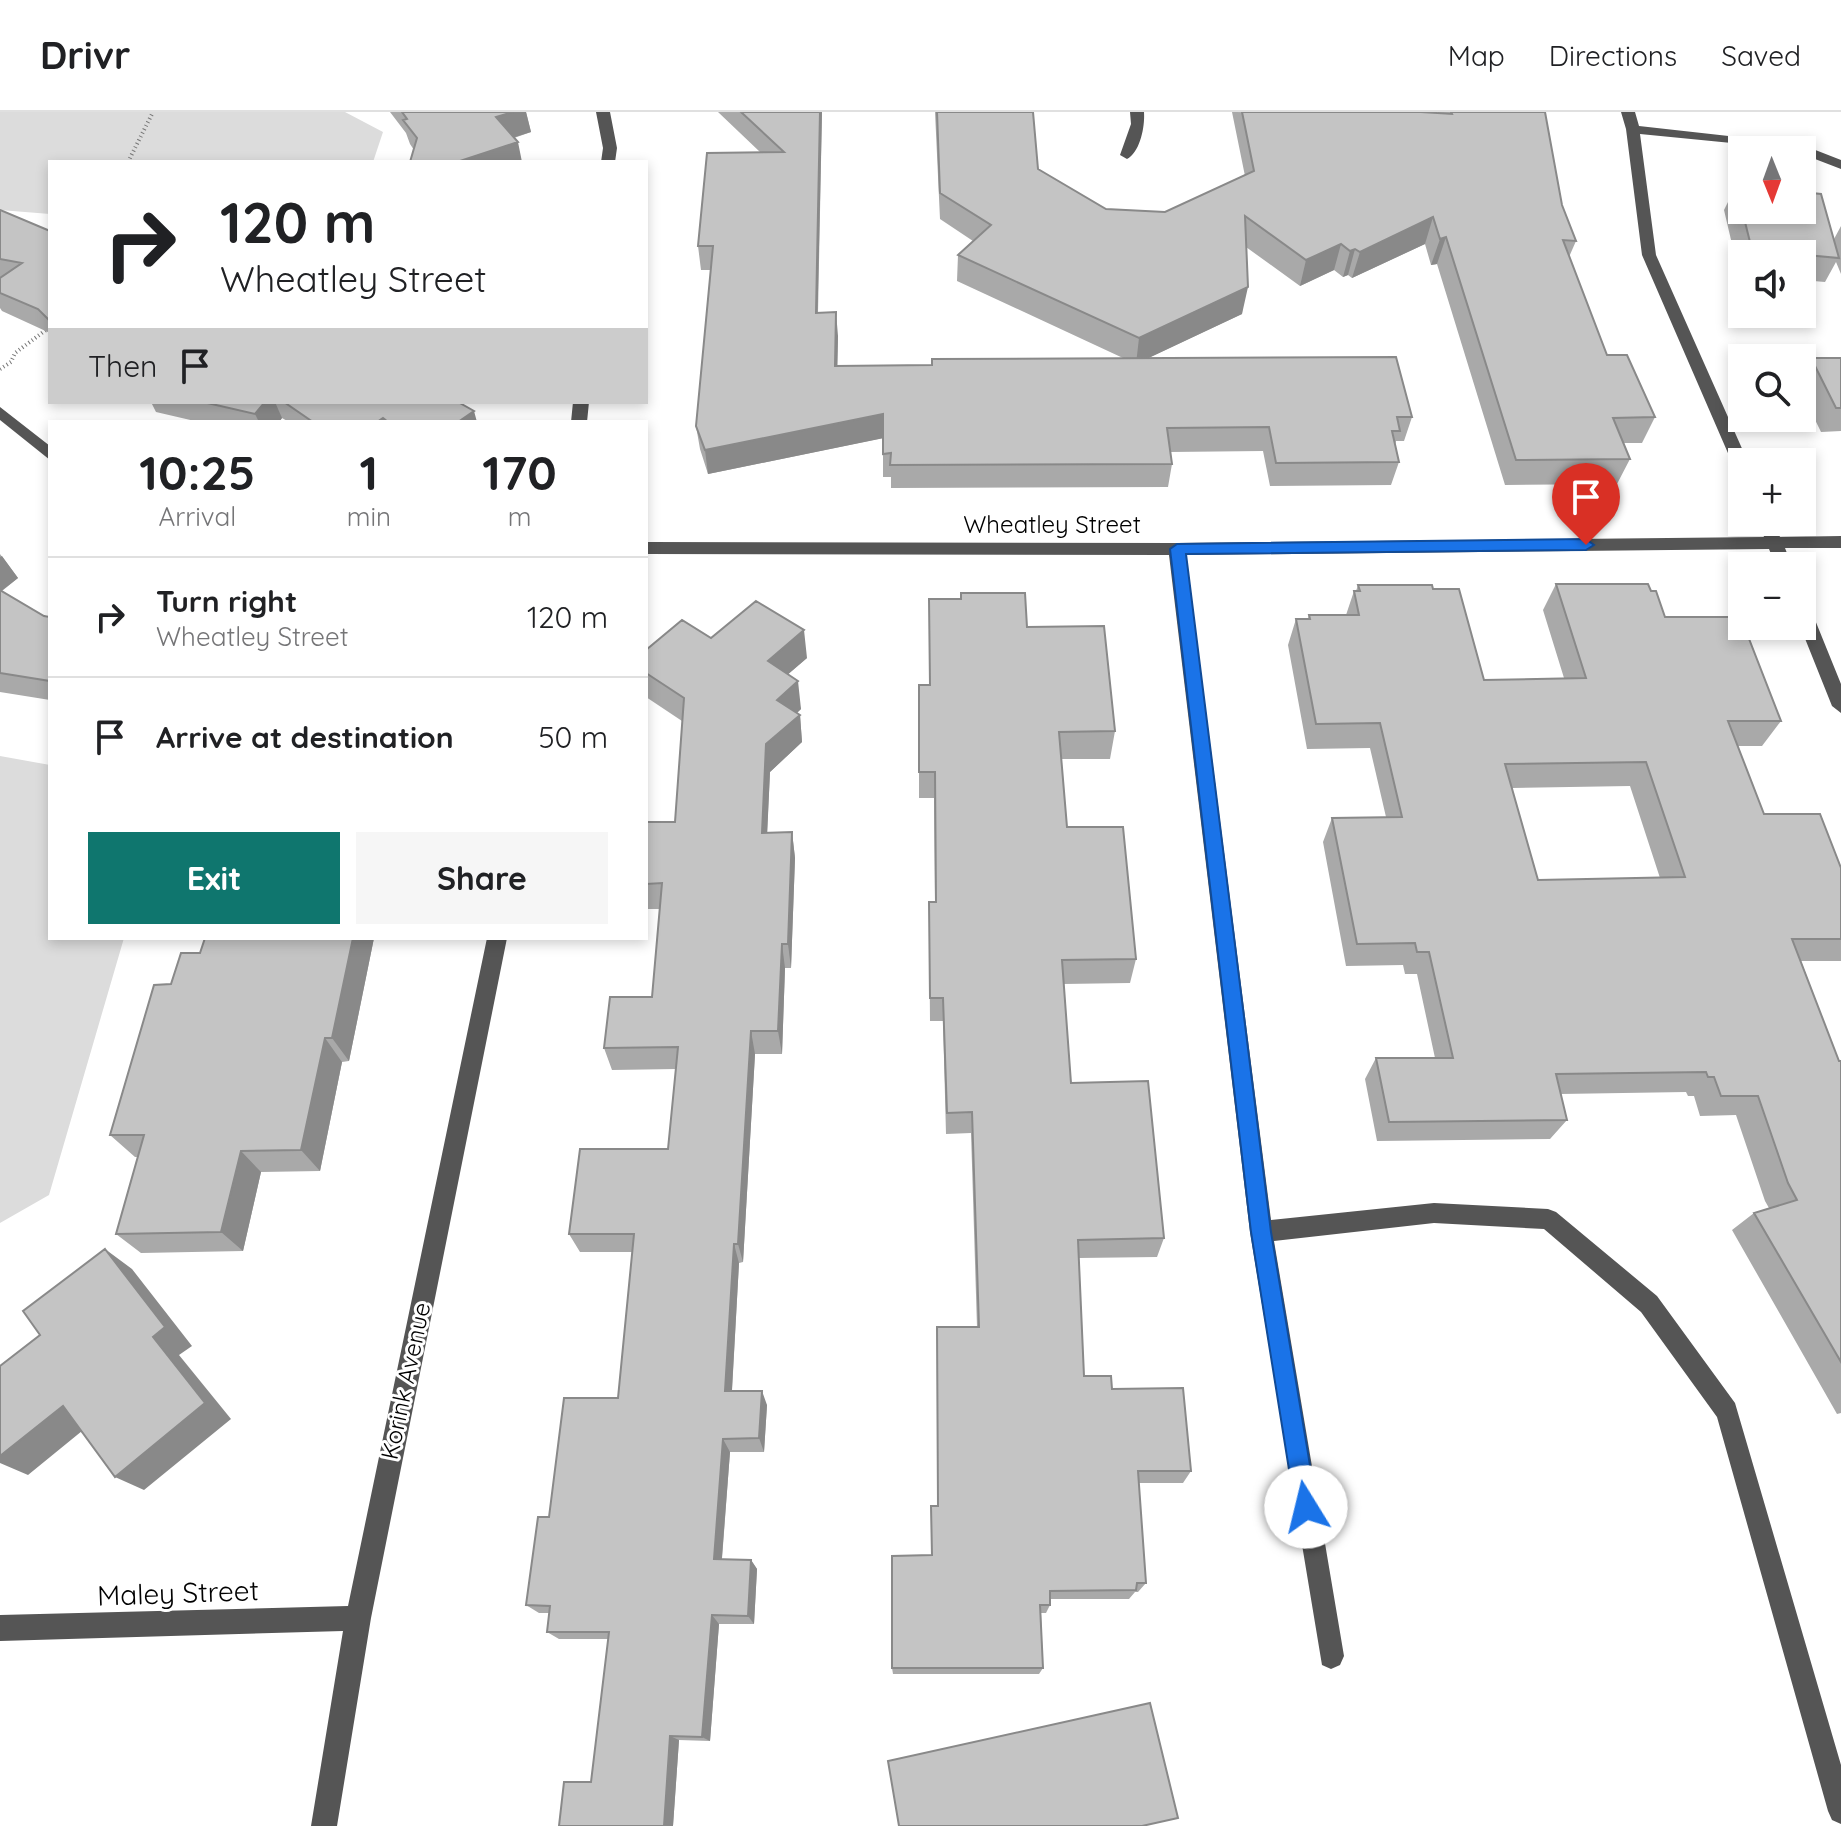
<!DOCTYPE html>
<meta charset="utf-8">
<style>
body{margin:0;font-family:Quicksand,sans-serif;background:#f6f6f6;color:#202124;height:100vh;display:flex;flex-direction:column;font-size:30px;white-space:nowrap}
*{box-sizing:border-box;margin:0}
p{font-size:26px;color:#757577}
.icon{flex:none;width:44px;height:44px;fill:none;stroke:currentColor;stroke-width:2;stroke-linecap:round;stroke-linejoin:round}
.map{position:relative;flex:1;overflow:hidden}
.panel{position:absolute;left:48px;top:308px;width:600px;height:520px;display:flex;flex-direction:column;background:#fff;border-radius:0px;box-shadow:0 4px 12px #0003}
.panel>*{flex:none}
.top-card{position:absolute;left:48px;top:48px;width:600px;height:244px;border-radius:0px;box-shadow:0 4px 12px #0003;background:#fff;color:#202124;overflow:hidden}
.needle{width:52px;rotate:179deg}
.tools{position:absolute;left:1728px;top:24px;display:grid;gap:16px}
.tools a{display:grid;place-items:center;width:88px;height:88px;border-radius:0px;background:#fff;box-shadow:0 4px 12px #0003;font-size:40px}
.pin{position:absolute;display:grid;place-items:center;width:68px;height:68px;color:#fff;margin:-82px -34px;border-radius:50% 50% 50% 0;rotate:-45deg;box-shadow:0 0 8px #0007}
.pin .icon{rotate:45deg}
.me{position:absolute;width:88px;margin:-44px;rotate:351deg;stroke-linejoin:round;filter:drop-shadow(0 0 6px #0008)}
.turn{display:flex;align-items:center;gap:28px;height:168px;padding:0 40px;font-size:36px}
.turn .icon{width:104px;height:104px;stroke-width:2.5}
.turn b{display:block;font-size:56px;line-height:68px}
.then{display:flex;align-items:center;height:76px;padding:0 40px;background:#0003;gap:16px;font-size:30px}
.eta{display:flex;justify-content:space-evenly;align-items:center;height:136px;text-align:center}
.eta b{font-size:48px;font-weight:700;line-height:56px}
.action{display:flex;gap:16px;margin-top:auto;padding:16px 40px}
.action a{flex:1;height:92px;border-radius:0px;background:#0f766e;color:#fff;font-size:32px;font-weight:700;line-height:92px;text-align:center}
.action a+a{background:#f6f6f6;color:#202124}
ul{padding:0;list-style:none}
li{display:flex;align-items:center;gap:24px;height:120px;padding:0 40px;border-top:2px solid #e0e0e0}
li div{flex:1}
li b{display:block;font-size:30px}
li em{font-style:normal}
header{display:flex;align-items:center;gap:48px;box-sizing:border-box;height:112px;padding:0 40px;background:#fff;border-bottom:2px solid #e0e0e0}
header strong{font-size:38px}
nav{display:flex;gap:44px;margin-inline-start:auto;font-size:28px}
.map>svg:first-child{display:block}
.green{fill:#dcdcdc}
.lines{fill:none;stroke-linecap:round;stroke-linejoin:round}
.path{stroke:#777;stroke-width:4;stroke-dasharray:1 3;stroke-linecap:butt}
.minor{fill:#555;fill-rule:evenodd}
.wall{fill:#a9a9a9;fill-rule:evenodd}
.shaded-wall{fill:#898989}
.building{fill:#c4c4c4;stroke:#898989;stroke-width:2;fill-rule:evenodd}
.route{fill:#1a73e8;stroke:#114b97;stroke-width:2}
.labels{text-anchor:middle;stroke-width:6;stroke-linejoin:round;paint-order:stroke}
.street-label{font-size:24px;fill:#000;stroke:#fff}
.near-street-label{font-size:28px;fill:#000;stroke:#fff}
</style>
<header>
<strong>Drivr</strong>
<nav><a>Map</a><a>Directions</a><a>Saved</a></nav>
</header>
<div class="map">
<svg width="1841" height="1714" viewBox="0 0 1841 1714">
<rect width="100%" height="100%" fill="#fff"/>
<path class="green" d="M0,0H345L383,20L373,50H50V102L0,98Z
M0,644L50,653V826H124L49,1083L0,1111Z"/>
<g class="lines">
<path class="path" d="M128,50L153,0
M0,257L11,250L15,241L50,215"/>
<path class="minor" d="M596,0H610L617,36L615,50H601L603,36Z
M1130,0H1144C1145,15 1140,40 1127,47L1120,43L1131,12Z
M1621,0H1635L1639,14L1800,32L1841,48V57L1802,42V38L1640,22L1656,143L1748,350H1742V360L1734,355L1642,143L1626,17Z
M573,290H589L587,310H571Z
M0,295L50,334V348L0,308Z
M1758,410H1774L1780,425L1841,424V436H1785L1792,454H1776L1769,437L1186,443L1271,1108L1434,1091L1548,1097L1556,1100L1657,1184L1735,1291L1841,1653V1712L1832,1708L1828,1699L1717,1305L1641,1200L1544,1117L1434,1111L1274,1129L1344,1544L1340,1553L1331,1557L1322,1553L1250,1120L1169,443L646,442V430L1177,431L1764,425Z
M1802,492L1811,498L1841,572V601L1832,594L1800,514Z
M487,826H507L371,1506L337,1714H311L343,1519L0,1529V1503L348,1494Z"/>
</g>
<path class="wall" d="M390,0H526L531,20L514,26L414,38L410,32L406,21Z
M718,0H822L818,201L838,224L837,254L932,253L1123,246L957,169L958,143L973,129L940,107L935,0H1033L1038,57L1106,97L1165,100L1245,64L1232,0L1438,1V0H1545L1562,93L1576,129L1569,145L1607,243L1655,305L1642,331H1624L1630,347L1617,372L1505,373L1437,152L1431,153L1425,132L1352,166L1348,163L1343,165L1334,158L1300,174L1246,135L1242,202L1148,246L1412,305L1404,329H1396L1395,333L1399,350L1391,373L1270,374L1263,339L1170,340L1172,352L1168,375L891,376V365H883V326L708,362L700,337L696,314L711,158H701L698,134L760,40Z
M1736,74L1834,127L1841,114V162L1836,150L1825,170L1802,168V142H1742V162H1739L1724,98Z
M0,98L50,119V221L2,199L0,196Z
M1811,246H1841V319L1821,320L1802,281V261Z
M151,290H458L477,310H289L282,306L279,310H199L156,300Z
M0,442L18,466L2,479L44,504L50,505V588L0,580Z
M1556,472L1651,479L1665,505L1781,609L1762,634H1737L1764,702L1841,756V849H1801L1839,949H1841V1301L1837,1302L1732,1118L1754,1101L1769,1096L1765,1089L1736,1003L1700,1004L1694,984H1688L1686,980L1560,982L1567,1008L1550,1027L1377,1029L1365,967L1376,946H1435L1417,862H1405L1403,853L1346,854L1323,730L1332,706L1386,705L1370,636L1307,637L1288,533L1296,507H1308L1309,503H1346L1354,479H1356L1358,473L1433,477L1484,568L1564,566L1543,498ZM1630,674L1660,766L1538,768L1512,676Z
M929,487L1027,515L1115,619L1110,647H1061L1067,715L1136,847L1130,871L1063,872L1071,971L1164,1126L1157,1145L1079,1146L1084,1264L1112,1277L1191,1359L1183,1371H1138L1146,1471L1138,1480H1135L1129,1487H1050V1493L1046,1501H1041L1043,1556L1039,1562H893L892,1556L931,1443L938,1394L937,1215H977L971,1021L946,1022L943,909H930L929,790H935L934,686H919V573H930Z
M711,526L807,546L788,562L801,597L797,601L800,603L802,630L770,660L767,721L792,720L795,746L791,856H785L782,942H755L743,1150L739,1151L732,1279L767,1293L764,1340H730L722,1447L751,1448L757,1457L754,1512H719L710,1629L679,1628L673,1714H559L591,1670L608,1527H559L547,1520L549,1501H539L526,1493L549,1405L618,1286L632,1140H580L569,1122L668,1037L676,957L612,958L604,936L652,885L660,797H646V710H675L682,609L646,585V538Z
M205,826H374L349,949L342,950L320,1059L261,1060L243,1139L141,1141L116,1122L138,1045H135L110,1023L171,872L200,841Z"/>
<path class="shaded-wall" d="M513,0H526L531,20L502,29L496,5Z
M820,0H822L817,225L816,201Z
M518,30L522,50H457Z
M1433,105L1425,132L1352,166L1360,140Z
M1446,125L1437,152L1431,153L1440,127Z
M1341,132L1334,158L1300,174L1306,148Z
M1355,137L1348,163L1343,165L1350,139Z
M1248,175L1242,202L1136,252L1139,226Z
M836,200L838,224L837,278L835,254Z
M265,290H275L282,306L279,310H259L255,302Z
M474,299L477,310H458Z
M883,302L884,326L708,362L705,338Z
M2,444L18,466L0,480V445Z
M804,518L807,546L771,577L768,549Z
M798,569L801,597L781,616L777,588Z
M800,603L802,630L770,660L766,747L762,721L766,632Z
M792,720L795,746L791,856L788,832Z
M353,826H374L349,949L332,926Z
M782,832L785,856L782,942L778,919Z
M751,919L755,942L743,1150L738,1132Z
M325,926L342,950L320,1059L301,1038Z
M241,1039L261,1060L243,1139L221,1120Z
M734,1132L739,1151L731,1294L725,1279Z
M105,1137L132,1157L192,1234L179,1243L231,1307L144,1378L115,1365L153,1225Z
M762,1279L767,1293L764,1340L759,1326Z
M63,1294L93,1310L28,1363L0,1351V1344Z
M723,1327L730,1340L721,1457L714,1447Z
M751,1448L757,1457L754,1512L748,1504Z
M712,1503L719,1512L710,1629L702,1625Z
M670,1624L679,1628L673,1714H664Z"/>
<path class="building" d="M402,0H513L496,5L518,30L457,50H410L417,26L403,8L407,7Z
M741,0H820L816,201L836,200L835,254L932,253V247L1396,245L1412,305H1397L1400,319H1392L1399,350L1276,351L1269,315L1167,316L1172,352L890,353L891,341L883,342V302L705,338L696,314L713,134H698L707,41L784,40Z
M937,0H1033L1038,57L1106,97L1165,100L1254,59L1242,0H1421L1452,2L1451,0H1545L1562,93L1576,129L1563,128L1607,243H1627L1655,305L1613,306L1630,347L1516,348L1446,125L1440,127L1433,105L1360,140L1355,137L1350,139L1341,132L1306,148L1245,104L1248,175L1139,226L958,143L991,113L940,81Z
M1736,74H1742V98Z
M1802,80L1821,82L1839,146L1752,138L1742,98H1802Z
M0,98L50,119V209L38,197L0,181V166L22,151L0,147Z
M1811,246H1841V296H1836Z
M203,290H265L255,302Z
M284,290H458L474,299L458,310H388L383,306L377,310H313Z
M1556,472H1648L1651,479H1656L1665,505H1740L1742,514H1744L1781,609H1728L1764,702H1820L1841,756V827H1792L1839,949H1841V1250L1754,1101L1797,1088L1788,1071L1758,984H1721L1714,965H1708L1706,960L1556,962L1567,1008L1389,1010L1376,946H1453L1429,840H1417L1415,831L1357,832L1332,706L1402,705L1380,611L1316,612L1296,507H1310L1309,503H1359L1354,479H1360L1358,473H1432L1433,477H1459L1484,568L1586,566ZM1646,650L1685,765L1538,768L1505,652Z
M0,478L44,504L50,505V569L0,561Z
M961,481H1025L1027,515L1104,514L1115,619L1059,620L1067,715H1123L1136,847L1062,848L1071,971L1148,969L1164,1126L1078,1128L1084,1264H1111L1112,1277L1183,1276L1191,1359H1138L1146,1471H1137L1136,1478L1050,1479V1493H1040L1043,1556H892V1444L932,1443L931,1394H938L937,1215H979L972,1000L947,1001L943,886H930L929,790H936L935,660H919V573H930L929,487H961Z
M756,489L804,518L768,549L798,569L777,588L800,603L766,632L762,721L792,720L788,832H782L778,919H751L738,1132H734L725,1279H762L759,1326L723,1327L714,1447L751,1448L748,1504L712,1503L702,1625L670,1624L664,1714H559L564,1670H591L609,1520H547L550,1494L526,1493L538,1405H549L564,1286H618L634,1122H569L580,1037H668L678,935L604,936L610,885H652L662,771L646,772V710H675L684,586L646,561V538L682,508L711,526Z
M205,826H353L332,926H325L301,1038L241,1039L221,1120L116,1122L144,1023H110L154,873L171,872L181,841H200Z
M105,1137L165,1215L153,1225L205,1291L115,1365L63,1294L0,1344V1254L40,1223L23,1199Z
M1150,1591L1178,1706L1142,1714H899L888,1649Z"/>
<path class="route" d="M1586,427L1594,433L1586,438L1186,442L1271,1120L1317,1395L1314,1403L1306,1406L1298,1403L1295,1395L1251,1120L1170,437L1177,432Z"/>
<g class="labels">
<g class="street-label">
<text x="1052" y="421">Wheatley Street</text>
<text transform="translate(406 1269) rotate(-78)" y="8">Korink Avenue</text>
</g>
<g class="near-street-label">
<text transform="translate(178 1481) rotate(-2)" y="10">Maley Street</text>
</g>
</g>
</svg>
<div class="tools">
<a><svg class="needle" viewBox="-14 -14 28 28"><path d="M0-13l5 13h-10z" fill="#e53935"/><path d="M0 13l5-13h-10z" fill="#757577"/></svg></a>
<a><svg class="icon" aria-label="sound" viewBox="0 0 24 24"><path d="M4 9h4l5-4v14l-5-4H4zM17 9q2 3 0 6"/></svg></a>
<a><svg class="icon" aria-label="search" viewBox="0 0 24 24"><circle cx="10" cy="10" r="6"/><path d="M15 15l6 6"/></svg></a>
<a>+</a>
<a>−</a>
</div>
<div class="pin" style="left:1586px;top:433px;background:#d93025"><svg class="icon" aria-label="arrive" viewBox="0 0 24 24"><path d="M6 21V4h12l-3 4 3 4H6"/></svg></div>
<svg class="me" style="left:1306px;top:1395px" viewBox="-20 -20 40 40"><circle r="19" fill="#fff"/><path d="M0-13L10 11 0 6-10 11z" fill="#1a73e8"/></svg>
<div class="top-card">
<div class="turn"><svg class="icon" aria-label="right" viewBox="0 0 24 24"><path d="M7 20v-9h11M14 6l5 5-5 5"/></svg><div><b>120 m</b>Wheatley Street</div></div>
<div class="then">Then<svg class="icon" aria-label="arrive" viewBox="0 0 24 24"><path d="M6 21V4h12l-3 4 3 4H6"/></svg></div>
</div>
<section class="panel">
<div class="eta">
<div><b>10:25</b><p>Arrival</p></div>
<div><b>1</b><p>min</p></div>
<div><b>170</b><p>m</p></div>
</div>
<ul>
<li><svg class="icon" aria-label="right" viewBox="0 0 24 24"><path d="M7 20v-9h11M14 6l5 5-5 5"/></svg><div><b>Turn right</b><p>Wheatley Street</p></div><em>120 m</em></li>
<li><svg class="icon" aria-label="arrive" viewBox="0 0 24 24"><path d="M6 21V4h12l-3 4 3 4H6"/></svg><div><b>Arrive at destination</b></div><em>50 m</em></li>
</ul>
<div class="action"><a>Exit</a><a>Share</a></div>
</section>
</div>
